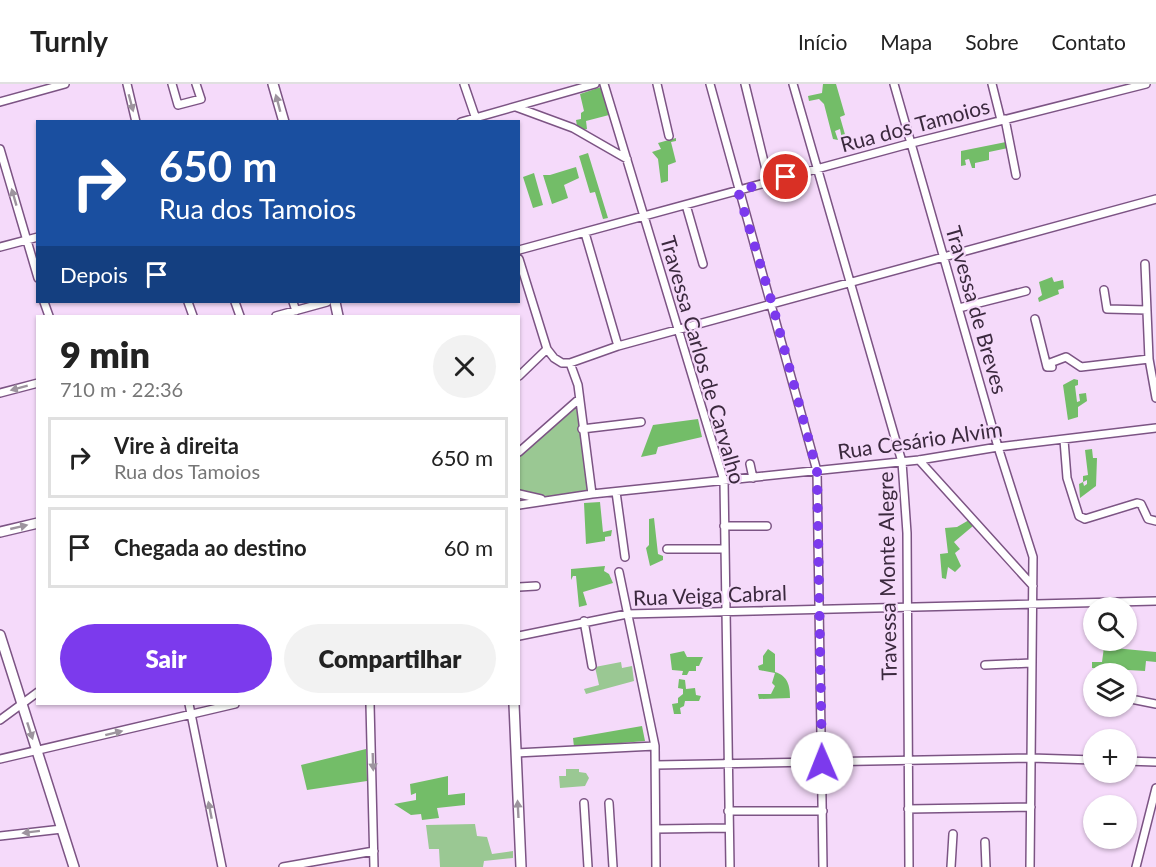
<!DOCTYPE html>
<html lang="pt">
<meta charset="utf-8">
<style>
body{margin:0;font-family:Lato,sans-serif;background:#f2f2f2;color:#222;height:100vh;display:flex;flex-direction:column;font-size:22px;white-space:nowrap}
*{box-sizing:border-box;margin:0}
p{font-size:20px;color:#767676}
.icon{flex:none;width:33px;height:33px;fill:none;stroke:currentColor;stroke-width:2;stroke-linecap:round;stroke-linejoin:round}
.map{position:relative;flex:1;overflow:hidden}
.sheet{position:absolute;left:36px;top:231px;width:484px;height:390px;display:flex;flex-direction:column;background:#fff;border-radius:0px;box-shadow:0 2px 4px #0004}
.sheet>*{flex:none}
.top-card{position:absolute;left:36px;top:36px;width:484px;height:183px;border-radius:0px;box-shadow:0 2px 4px #0004;background:#1a4fa0;color:#fff;overflow:hidden}
.buttons{position:absolute;left:1083px;top:513px;display:grid;gap:12px}
.buttons a{display:grid;place-items:center;width:54px;height:54px;border-radius:50%;background:#fff;box-shadow:0 2px 4px #0004;font-size:30px}
.pin{position:absolute;display:grid;place-items:center;width:51px;height:51px;color:#fff;margin:-26px;border:3px solid #fff;border-radius:50%;box-shadow:0 2px 6px #0007}
.me{position:absolute;width:66px;margin:-33px;rotate:359deg;stroke-linejoin:round;filter:drop-shadow(0 0 4px #0008)}
.turn{display:flex;align-items:center;gap:21px;height:126px;padding:0 24px;font-size:27px}
.turn .icon{width:78px;height:78px;stroke-width:2.5}
.turn b{display:block;font-size:42px;line-height:51px}
.then{display:flex;align-items:center;height:57px;padding:0 24px;background:#0003;gap:12px;font-size:22px}
.round{display:grid;place-items:center;flex:none;width:63px;height:63px;border-radius:32px;background:#f2f2f2}
.overview{display:flex;align-items:center;justify-content:space-between;height:102px;padding:0 24px}
h1{font-size:36px;font-weight:800;line-height:45px}
.button{display:flex;gap:12px;margin-top:auto;padding:12px 24px}
.button a{flex:1;height:69px;border-radius:36px;background:#7c3aed;color:#fff;font-size:24px;font-weight:800;line-height:69px;text-align:center}
.button a+a{background:#f2f2f2;color:#222}
ul{padding:0;list-style:none}
li{display:flex;align-items:center;gap:18px;height:81px;margin:0 12px 9px;padding:0 12px;border:3px solid #e0e0e0;border-radius:0px}
li div{flex:1}
li b{display:block;font-size:22px}
li em{font-style:normal}
header{display:flex;align-items:center;gap:36px;box-sizing:border-box;height:84px;padding:0 30px;background:#fff;border-bottom:2px solid #e0e0e0}
header strong{font-size:28px}
nav{display:flex;gap:33px;margin-inline-start:auto;font-size:21px}
.map>svg:first-child{display:block}
.green{fill:#9ac893}
.forest{fill:#73bd68}
.lines{fill:none;stroke-linecap:round;stroke-linejoin:round}
.minor-casing{stroke:#7c5484;stroke-width:10}
.major-casing{stroke:#7c5484;stroke-width:12}
.minor{stroke:#fff;stroke-width:7}
.major{stroke:#fff;stroke-width:9}
.oneway{fill:#9d949e}
.route{stroke:#7c3aed;stroke-width:10;stroke-dasharray:0 18}
.labels{text-anchor:middle;stroke-width:4.5;stroke-linejoin:round;paint-order:stroke}
.street-label{font-size:21px;fill:#3b293e;stroke:#f5dafa}
</style>
<header>
<strong>Turnly</strong>
<nav><a>Início</a><a>Mapa</a><a>Sobre</a><a>Contato</a></nav>
</header>
<div class="map">
<svg width="1156" height="783" viewBox="0 0 1156 783">
<rect width="100%" height="100%" fill="#f5dafa"/>
<path class="green" d="M579,315L592,410L519,421V368Z
M621,578L622,584L632,582L634,597L586,610L584,605L599,601L595,583Z
M566,685H579V688L586,689L589,694L585,702L560,704L559,692H566Z
M475,740L477,752L487,753L492,770L513,767V774L484,777L483,783H440L439,765H429L426,741Z"/>
<path class="forest" d="M823,0H836L845,31L840,33L846,54L842,55L840,45L835,47L838,56L833,55L824,20L819,15L809,17L808,12L822,9Z
M601,3L609,31L586,37L587,45L583,46L577,42L576,36L581,35V29L584,27L580,10Z
M676,54V57L671,58L676,78L668,81V97L661,99L658,75L652,68L661,65L658,59Z
M1006,58L1008,64L989,68V76L975,79V84H972L969,75L965,76L966,81L961,82V67Z
M588,69L608,134L603,135L595,108L590,109L579,72Z
M576,83L579,94L564,101L568,114L552,120L543,91H550Z
M534,89L543,121L533,124L523,93Z
M1052,193L1054,198L1063,196L1064,204L1058,206L1059,210L1039,218L1038,214L1042,211L1039,198Z
M1074,295L1078,296V301L1075,302L1077,318L1080,317L1079,310L1086,309L1087,317L1078,323V333L1068,336L1063,301Z
M698,335L702,353L658,363L656,370L641,373L653,341Z
M1092,365L1093,374H1097L1096,402L1080,414L1079,400L1083,398L1084,402L1087,400V396L1083,398V392L1088,391L1085,366Z
M600,418L603,448L612,446L611,452L605,453V457L586,460L584,419Z
M654,434L658,470L663,472V476L650,482L646,464L649,461V435Z
M969,436L973,442L954,458L960,465L955,469L961,482L955,488L948,483L946,495L942,494L940,470L948,469L945,444L957,443Z
M605,482L604,487L609,490L613,499L583,508L587,521L579,523L576,492H573L571,496V485Z
M1104,563L1156,568V578L1146,577L1145,587L1092,584V578H1102Z
M768,565L775,570V588C788,592 790,602 790,614L759,615L758,610H771L775,602L772,599L775,589L759,586L758,582L763,580V572Z
M684,567L687,573H703L699,582H696V587H689L687,591H682L683,587L672,586L670,570Z
M679,595L685,596L686,605L695,604L696,611L701,612L699,617H685L684,622L680,624L681,630H674L672,620L678,619V614L683,610V605L678,604Z
M642,642L645,657L574,663L573,654Z
M366,665L367,697L307,706L301,681Z
M448,692V711L465,709V721L437,724L439,734L422,736L421,730L411,731L394,720L416,716V709L411,711L410,700Z"/>
<g class="lines">
<defs>
<path id="minor" d="M127,0L136,38
M172,0L178,21L201,15L196,0
M464,0L476,35
M604,0L724,397L730,783
M657,0L669,52
M710,0L817,387L823,783
M745,0L769,98
M793,0L902,378L907,449L909,783
M894,0L998,363L1033,473L1030,783
M992,0L1001,36
M0,18L65,0
M516,23L573,44L627,75
M1005,35L1016,91
M461,38L595,0
M0,65L38,194
M686,121L703,180
M585,149L618,262
M0,163L38,153
M519,166L912,59L1146,0
M519,175L547,265L554,274L562,279H570L618,262L1156,115
M1145,180L1149,275L1156,314
M1104,206L1107,225L1147,226
M44,218L49,232
M188,218L193,232
M235,218L240,232
M293,218L296,227
M959,224L1026,207
M276,232L327,218
M1035,235L1047,283H1052L1050,279L1066,273L1081,283L1149,275
M570,279L578,301L592,410
M519,292L547,265
M0,309L38,299
M582,345L641,338
M1064,356L1067,394L1079,432L1085,435L1137,419L1141,420L1148,435L1156,437
M519,368L579,315
M919,376L1033,502
M750,380L753,394
M616,408L625,473
M519,410L541,415
M519,421L592,410L919,376L998,363L1156,344
M724,442H767
M667,465H724
M619,488L655,662L656,783
M519,503L536,502
M584,537L592,582
M519,552L627,530L1156,517
M985,581L1031,579
M1126,614L1156,620
M189,620L222,783
M370,620L374,783
M0,636L38,608
M516,669L655,662
M0,675L235,620
M1126,677L1156,678
M656,681L1031,674L1094,676
M584,719L588,783
M609,719L613,783
M908,725L1031,723
M728,727H823
M656,745L728,744
M0,752L62,745
M985,758L986,783
M283,783L374,767
M951,783L953,750
M1136,783L1156,704"/>
<path id="major" d="M273,0L284,38
M335,218L338,232
M0,448L38,439
M0,551L74,783
M514,620L521,783"/>
</defs>
<use href="#minor" class="minor-casing"/>
<use href="#major" class="major-casing"/>
<use href="#minor" class="minor"/>
<use href="#major" class="major"/>
</g>
<defs><path id="oneway-solid" d="M-6-.8H1V-3.2L6.5 0L1 3.2V.8H-6Z" transform="scale(1.5)"/></defs>
<g class="oneway">
<use href="#oneway-solid" transform="translate(131 19) rotate(75)"/>
<use href="#oneway-solid" transform="translate(278 19) rotate(-105)"/>
<use href="#oneway-solid" transform="translate(14 113) rotate(-106)"/>
<use href="#oneway-solid" transform="translate(19 304) rotate(165)"/>
<use href="#oneway-solid" transform="translate(19 443) rotate(-13)"/>
<use href="#oneway-solid" transform="translate(30 647) rotate(72)"/>
<use href="#oneway-solid" transform="translate(114 649) rotate(-14)"/>
<use href="#oneway-solid" transform="translate(373 678) rotate(88)"/>
<use href="#oneway-solid" transform="translate(518 725) rotate(-93)"/>
<use href="#oneway-solid" transform="translate(210 726) rotate(-101)"/>
<use href="#oneway-solid" transform="translate(31 748) rotate(173)"/>
</g>
<g class="lines">
<path class="route" d="M786,93L738,107L772,219L817,387L822,679"/>
</g>
<g class="labels">
<g class="street-label">
<text transform="translate(915 42) rotate(-15)" y="7">Rua dos Tamoios</text>
<text transform="translate(976 226) rotate(74)" y="7">Travessa de Breves</text>
<text transform="translate(702 276) rotate(74)" y="7">Travessa Carlos de Carvalho</text>
<text transform="translate(920 357) rotate(-8)" y="7">Rua Cesário Alvim</text>
<text transform="translate(888 492) rotate(-91)" y="7">Travessa Monte Alegre</text>
<text transform="translate(710 512) rotate(-2)" y="7">Rua Veiga Cabral</text>
</g>
</g>
</svg>
<div class="buttons">
<a><svg class="icon" aria-label="search" viewBox="0 0 24 24"><circle cx="10" cy="10" r="6"/><path d="M15 15l6 6"/></svg></a>
<a><svg class="icon" aria-label="layers" viewBox="0 0 24 24"><path d="M12 4l9 5-9 5-9-5zM3 14l9 5 9-5"/></svg></a>
<a>+</a>
<a>−</a>
</div>
<div class="pin" style="left:786px;top:93px;background:#d93025"><svg class="icon" aria-label="arrive" viewBox="0 0 24 24"><path d="M6 21V4h12l-3 4 3 4H6"/></svg></div>
<svg class="me" style="left:822px;top:679px" viewBox="-20 -20 40 40"><circle r="19" fill="#fff"/><path d="M0-13L10 11 0 6-10 11z" fill="#7c3aed"/></svg>
<div class="top-card">
<div class="turn"><svg class="icon" aria-label="right" viewBox="0 0 24 24"><path d="M7 20v-9h11M14 6l5 5-5 5"/></svg><div><b>650 m</b>Rua dos Tamoios</div></div>
<div class="then">Depois<svg class="icon" aria-label="arrive" viewBox="0 0 24 24"><path d="M6 21V4h12l-3 4 3 4H6"/></svg></div>
</div>
<section class="sheet">
<div class="overview"><div><h1>9 min</h1><p>710 m · 22:36</p></div><a class="round"><svg class="icon" aria-label="close" viewBox="0 0 24 24"><path d="M6 6l12 12M18 6L6 18"/></svg></a></div>
<ul>
<li><svg class="icon" aria-label="right" viewBox="0 0 24 24"><path d="M7 20v-9h11M14 6l5 5-5 5"/></svg><div><b>Vire à direita</b><p>Rua dos Tamoios</p></div><em>650 m</em></li>
<li><svg class="icon" aria-label="arrive" viewBox="0 0 24 24"><path d="M6 21V4h12l-3 4 3 4H6"/></svg><div><b>Chegada ao destino</b></div><em>60 m</em></li>
</ul>
<div class="button"><a>Sair</a><a>Compartilhar</a></div>
</section>
</div>
